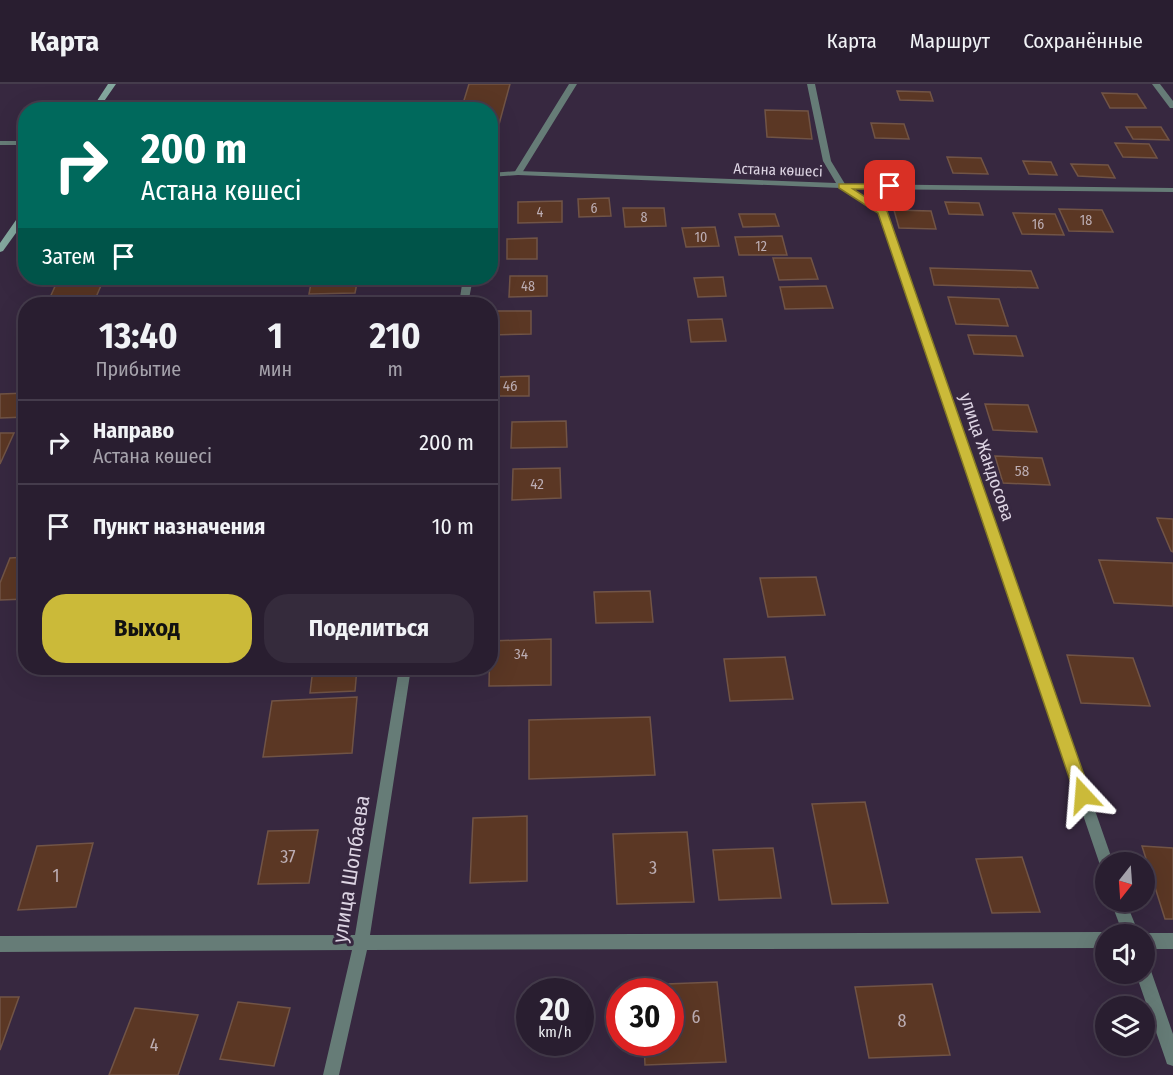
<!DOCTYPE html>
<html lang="ru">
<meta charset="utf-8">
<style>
body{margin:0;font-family:"Fira Sans Condensed",sans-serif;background:#352b3c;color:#f1f3f6;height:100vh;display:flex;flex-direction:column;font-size:22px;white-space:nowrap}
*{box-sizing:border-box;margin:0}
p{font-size:20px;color:#a5a2ab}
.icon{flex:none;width:33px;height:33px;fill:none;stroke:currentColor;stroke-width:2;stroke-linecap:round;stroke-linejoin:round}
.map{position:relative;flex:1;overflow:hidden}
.sheet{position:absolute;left:18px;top:213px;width:480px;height:378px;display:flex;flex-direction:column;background:#291e30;border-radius:24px;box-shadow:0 6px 24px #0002,0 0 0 2px #453c4c}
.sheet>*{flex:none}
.hud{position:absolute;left:18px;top:18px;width:480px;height:183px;border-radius:24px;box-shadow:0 6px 24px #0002,0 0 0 2px #453c4c;background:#00695c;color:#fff;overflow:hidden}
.needle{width:39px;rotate:197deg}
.buttons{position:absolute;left:1095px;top:768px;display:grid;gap:12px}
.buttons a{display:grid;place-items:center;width:60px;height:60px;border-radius:50%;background:#291e30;box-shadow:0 6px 24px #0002,0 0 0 2px #453c4c;font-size:30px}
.speed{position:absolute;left:516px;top:894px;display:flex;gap:12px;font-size:30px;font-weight:700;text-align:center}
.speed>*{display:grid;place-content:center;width:78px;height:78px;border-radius:50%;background:#291e30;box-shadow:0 6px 24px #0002,0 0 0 2px #453c4c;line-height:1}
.speed small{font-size:15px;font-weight:400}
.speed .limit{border:9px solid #d22;background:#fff;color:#111}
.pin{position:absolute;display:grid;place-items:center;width:51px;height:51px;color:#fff;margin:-26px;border-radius:12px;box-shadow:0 3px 9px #0006}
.me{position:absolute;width:66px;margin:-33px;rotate:341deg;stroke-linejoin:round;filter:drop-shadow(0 0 4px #0008)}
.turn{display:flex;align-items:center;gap:21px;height:126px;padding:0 24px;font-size:27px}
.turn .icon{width:78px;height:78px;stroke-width:2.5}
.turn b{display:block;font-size:42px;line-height:51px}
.then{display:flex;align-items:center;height:57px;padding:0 24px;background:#0003;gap:12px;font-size:22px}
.eta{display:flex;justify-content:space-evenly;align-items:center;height:102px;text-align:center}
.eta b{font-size:36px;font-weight:700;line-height:42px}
.primary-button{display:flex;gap:12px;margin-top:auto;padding:12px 24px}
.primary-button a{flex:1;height:69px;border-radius:24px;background:#cbba39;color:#111;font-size:24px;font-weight:700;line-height:69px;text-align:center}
.primary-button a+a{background:#352b3c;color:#f1f3f6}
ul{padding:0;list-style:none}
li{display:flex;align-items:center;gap:18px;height:84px;padding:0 24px;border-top:2px solid #453c4c}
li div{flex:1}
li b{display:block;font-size:22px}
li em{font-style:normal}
header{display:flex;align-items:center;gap:36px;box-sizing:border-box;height:84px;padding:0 30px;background:#291e30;border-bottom:2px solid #453c4c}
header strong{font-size:28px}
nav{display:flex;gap:33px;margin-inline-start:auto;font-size:21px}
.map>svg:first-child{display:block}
.building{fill:#5b3724;stroke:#715446;stroke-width:1.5}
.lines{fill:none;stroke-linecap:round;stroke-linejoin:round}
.service{fill:#667c77;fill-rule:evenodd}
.minor{fill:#667c77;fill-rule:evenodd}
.secondary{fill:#84a89f;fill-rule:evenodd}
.route{fill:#cbba39;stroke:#847925;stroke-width:1.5}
.labels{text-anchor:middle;stroke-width:6;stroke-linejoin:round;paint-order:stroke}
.far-number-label{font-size:14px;fill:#bcadb3}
.far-street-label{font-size:15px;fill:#ddd4e3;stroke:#372840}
.number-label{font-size:15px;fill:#bcadb3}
.street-label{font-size:18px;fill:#ddd4e3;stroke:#372840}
.near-number-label{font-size:18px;fill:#bcadb3}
.near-street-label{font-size:21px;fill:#ddd4e3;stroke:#372840}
</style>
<header>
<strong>Карта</strong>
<nav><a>Карта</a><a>Маршрут</a><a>Сохранённые</a></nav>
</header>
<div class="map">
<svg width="1173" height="991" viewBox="0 0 1173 991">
<rect width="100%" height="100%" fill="#372840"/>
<path class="building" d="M469,0H510L498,44H490V26H461Z
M897,7L930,8L933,17L900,16Z
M1102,9L1137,10L1146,24H1110Z
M765,26L808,27L812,55L767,53Z
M871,39L904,40L909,55L875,54Z
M1126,43H1161L1169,56L1133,55Z
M1115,59L1149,60L1157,74L1123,73Z
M947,73L981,74L988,90L953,89Z
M1023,77L1051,78L1057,91L1029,90Z
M1071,80L1108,81L1115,94L1078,92Z
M609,114L611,132L579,133L578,115Z
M562,117V138L518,139V118Z
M945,118L979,119L983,131L949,130Z
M623,124H664L666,142L625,143Z
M1059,125L1102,126L1113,148L1069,147Z
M894,126L931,127L936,145L899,144Z
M1013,129L1055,130L1064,151L1022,150Z
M739,130H775L779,142L743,143Z
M715,143L719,162L686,163L682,144Z
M782,152L787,171H739L735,153Z
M537,154V175H507V155Z
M773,174H811L818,195L779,196Z
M930,184L1031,187L1038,204L934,201Z
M510,192H547V212L509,213Z
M723,193L726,212L698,213L694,194Z
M312,194H358L355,209L309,210Z
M103,197L93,220H47L57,198Z
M826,202L833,224L785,225L780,203Z
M948,213L999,215L1008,242L956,240Z
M422,216V220H375V217Z
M490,227H531V250L490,251Z
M722,235L726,257L691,258L688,236Z
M968,251L1016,252L1023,272L974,270Z
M529,292V312H490V293Z
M26,309V333L0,334V310Z
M985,320L1028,321L1037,348L993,346Z
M566,337L567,363L511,364L512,338Z
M0,349H14L0,380Z
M995,372L1042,374L1050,401L1003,399Z
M560,384L561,414L512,416L513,385Z
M1157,434L1173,435V468L1171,467Z
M26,473V515L0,516V499L10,474Z
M1099,476L1173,479V522L1114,519Z
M816,493L825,531L768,533L760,494Z
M650,507L653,538L596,539L594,508Z
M551,555V601L489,602L490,557Z
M1067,571L1133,574L1150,622L1081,619Z
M785,573L793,615L730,617L724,575Z
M313,584H357L355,607L310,609Z
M357,613L352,669L263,673L272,617Z
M650,633L655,691L529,695V636Z
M865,718L888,819L832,820L812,720Z
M527,732V797L470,799L473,734Z
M318,746L309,799L258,800L268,747Z
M687,748L694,818L617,820L613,750Z
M93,759L76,823L18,826L37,762Z
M1142,762L1173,764V835H1165Z
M773,764L781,814L719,816L713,766Z
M1022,773L1040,828L992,829L976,775Z
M717,898L726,978L645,981L644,958H670V908H641L640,901Z
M932,900L950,971L869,974L855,903Z
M0,913H19L0,966Z
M238,918L290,924L274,982L220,975Z
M135,924L198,931L178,991H109Z"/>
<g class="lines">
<path class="service" d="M569,0H577L522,89L515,91L514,89Z
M347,16L362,19L366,26H359L356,23L347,20L196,22L192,20L196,18Z
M0,57H26V61H0Z"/>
<path class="minor" d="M807,0H815L831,77L845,100L1173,104V108L852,105L886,127L1113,778H1106V785L1101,783L1099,778L878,128L840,104L518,91L490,93V89L518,87L836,99L823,77Z
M1152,0H1160L1173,17V24H1170Z
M463,194H473L468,220H459Z
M399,584H411L370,851L1106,848L1111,850H1106V864L367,866L339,991H323L352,866L0,868V852L355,851Z
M1111,818H1126L1139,850H1123Z
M1144,849H1173V865H1144V850H1141Z
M1144,882L1150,884L1173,950V982L1167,980L1165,974L1136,890H1144Z"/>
<path class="secondary" d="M108,0H116L98,26H91Z
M23,126H26V135L3,167L0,168V159Z"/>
</g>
<path class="route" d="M839,100H890L894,102L890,105H853L887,127L1091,711L1088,716L1083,718L1077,716L1075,711L878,129L839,104Z"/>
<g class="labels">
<g class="far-number-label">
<text x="594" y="129">6</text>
<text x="540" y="133">4</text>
<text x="644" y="138">8</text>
<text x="1086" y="141">18</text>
<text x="1038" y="145">16</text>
<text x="701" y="158">10</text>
<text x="761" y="167">12</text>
<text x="528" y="207">48</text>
</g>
<g class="far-street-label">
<text transform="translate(778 86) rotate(2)" y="5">Астана көшесі</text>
</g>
<g class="number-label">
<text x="510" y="307">46</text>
<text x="1022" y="392">58</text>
<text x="537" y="405">42</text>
<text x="521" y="575">34</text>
</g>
<g class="street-label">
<text transform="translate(987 373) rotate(71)" y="6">улица Жандосова</text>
</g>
<g class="near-number-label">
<text x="288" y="779">37</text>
<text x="653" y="790">3</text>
<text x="56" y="798">1</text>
<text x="696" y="939">6</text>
<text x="902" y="943">8</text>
<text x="154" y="967">4</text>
</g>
<g class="near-street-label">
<text transform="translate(351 785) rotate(-81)" y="7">улица Шопбаева</text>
</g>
</g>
</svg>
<div class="buttons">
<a><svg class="needle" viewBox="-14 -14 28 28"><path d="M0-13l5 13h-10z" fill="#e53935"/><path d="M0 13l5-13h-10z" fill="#a5a2ab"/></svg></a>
<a><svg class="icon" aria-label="sound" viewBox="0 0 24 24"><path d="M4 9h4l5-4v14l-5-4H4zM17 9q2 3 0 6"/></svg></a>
<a><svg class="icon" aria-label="layers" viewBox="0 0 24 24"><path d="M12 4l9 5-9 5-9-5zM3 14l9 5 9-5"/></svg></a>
</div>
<div class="speed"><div>20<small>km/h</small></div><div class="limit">30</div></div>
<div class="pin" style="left:890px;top:102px;background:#d93025"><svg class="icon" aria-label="arrive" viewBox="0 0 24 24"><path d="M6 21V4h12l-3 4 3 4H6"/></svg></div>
<svg class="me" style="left:1083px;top:711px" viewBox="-20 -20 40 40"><path d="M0-17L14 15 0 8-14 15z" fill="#cbba39" stroke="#fff" stroke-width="4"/></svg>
<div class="hud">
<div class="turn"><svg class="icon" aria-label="right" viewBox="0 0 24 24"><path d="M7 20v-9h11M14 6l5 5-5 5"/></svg><div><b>200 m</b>Астана көшесі</div></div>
<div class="then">Затем<svg class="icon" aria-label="arrive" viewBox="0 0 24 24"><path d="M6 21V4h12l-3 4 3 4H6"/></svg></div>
</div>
<section class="sheet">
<div class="eta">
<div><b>13:40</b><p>Прибытие</p></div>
<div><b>1</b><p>мин</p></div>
<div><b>210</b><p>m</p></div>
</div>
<ul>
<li><svg class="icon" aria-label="right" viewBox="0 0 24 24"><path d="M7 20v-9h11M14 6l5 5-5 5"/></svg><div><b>Направо</b><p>Астана көшесі</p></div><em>200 m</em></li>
<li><svg class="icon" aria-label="arrive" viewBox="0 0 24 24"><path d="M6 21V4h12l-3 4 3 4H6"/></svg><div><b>Пункт назначения</b></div><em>10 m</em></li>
</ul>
<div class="primary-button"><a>Выход</a><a>Поделиться</a></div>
</section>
</div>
